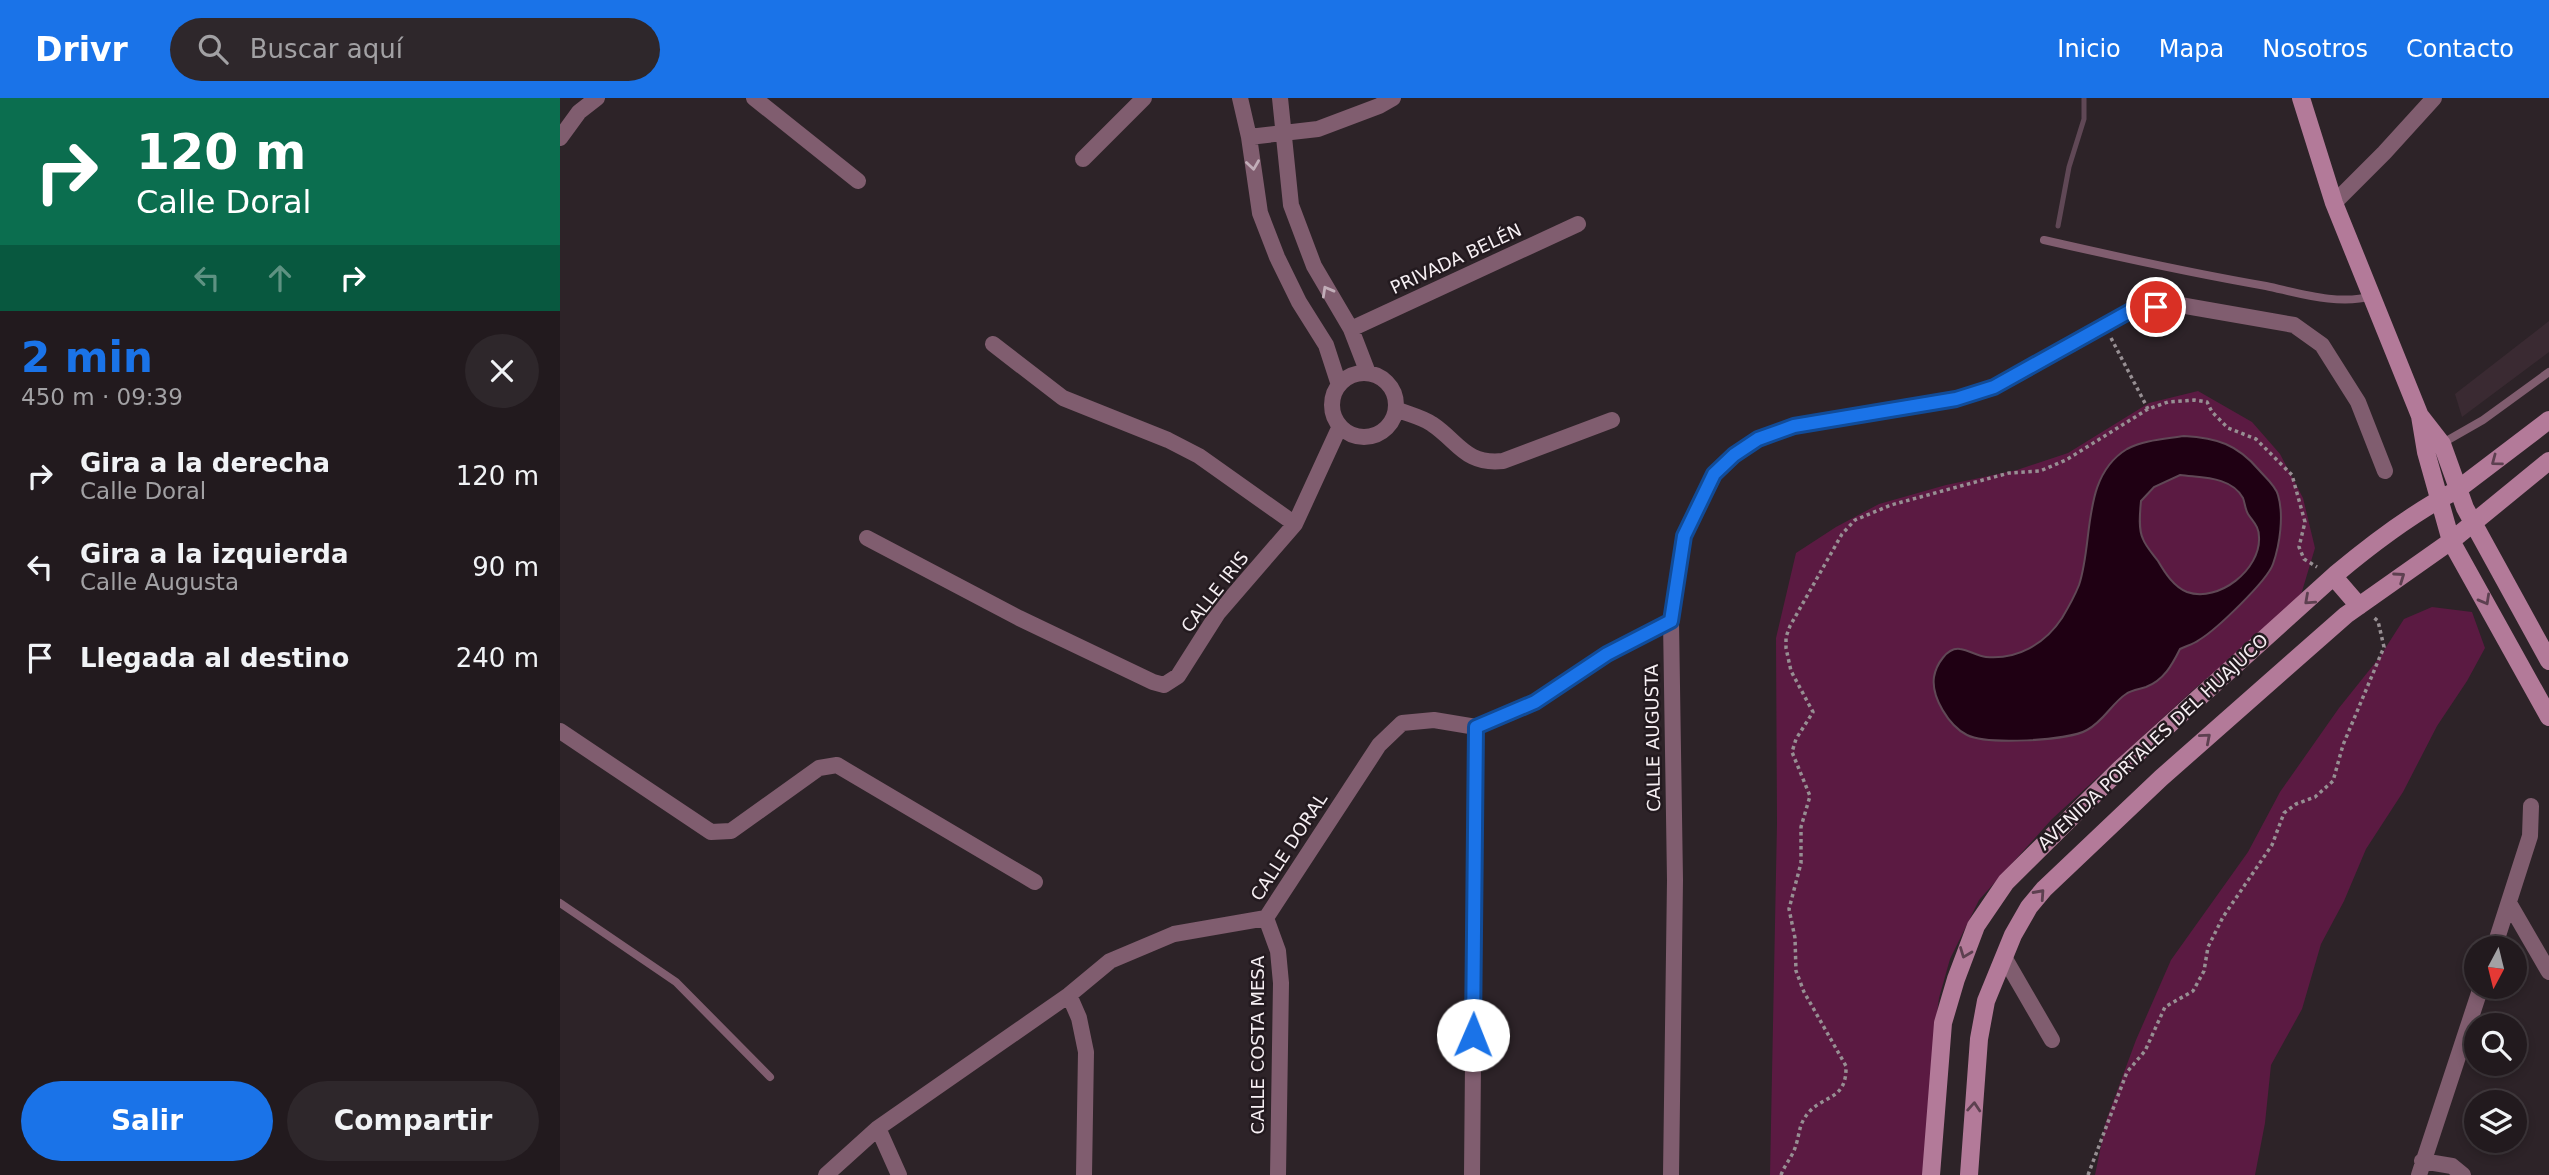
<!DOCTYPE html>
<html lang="es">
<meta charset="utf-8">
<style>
body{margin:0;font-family:"DejaVu Sans",sans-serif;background:#2e272b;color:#f1f3f6;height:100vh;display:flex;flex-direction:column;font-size:26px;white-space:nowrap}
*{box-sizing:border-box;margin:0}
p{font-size:23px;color:#a2a1a4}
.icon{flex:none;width:38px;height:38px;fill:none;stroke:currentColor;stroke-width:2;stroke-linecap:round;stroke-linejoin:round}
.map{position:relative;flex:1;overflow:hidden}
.details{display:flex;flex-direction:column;background:#221a1e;width:560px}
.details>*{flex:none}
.hud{background:#0b6e4f;color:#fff;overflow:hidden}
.needle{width:46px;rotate:187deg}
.buttons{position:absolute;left:1904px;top:838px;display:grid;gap:14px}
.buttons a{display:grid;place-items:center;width:63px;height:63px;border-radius:50%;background:#221a1e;box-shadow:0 4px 10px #0003,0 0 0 2px #3f383c;font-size:35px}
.pin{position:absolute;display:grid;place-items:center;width:60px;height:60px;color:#fff;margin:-30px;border:4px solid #fff;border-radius:50%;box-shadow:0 2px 7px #0007}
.me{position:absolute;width:77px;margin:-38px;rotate:1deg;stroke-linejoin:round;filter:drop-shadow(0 0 5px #0008)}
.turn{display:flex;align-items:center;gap:24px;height:147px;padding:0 21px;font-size:32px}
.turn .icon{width:91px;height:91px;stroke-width:2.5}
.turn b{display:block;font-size:49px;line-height:60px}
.lanes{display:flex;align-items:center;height:66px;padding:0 21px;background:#0003;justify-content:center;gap:35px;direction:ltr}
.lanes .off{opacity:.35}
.round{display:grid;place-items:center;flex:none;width:74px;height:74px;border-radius:37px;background:#2e272b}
.headline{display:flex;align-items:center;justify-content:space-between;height:119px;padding:0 21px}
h1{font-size:42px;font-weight:800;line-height:52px;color:#1a73e8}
.action{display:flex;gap:14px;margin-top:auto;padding:14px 21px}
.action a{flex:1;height:80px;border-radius:42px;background:#1a73e8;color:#fff;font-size:28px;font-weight:800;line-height:80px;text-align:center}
.action a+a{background:#2e272b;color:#f1f3f6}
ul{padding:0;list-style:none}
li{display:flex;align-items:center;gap:21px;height:91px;padding:0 21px}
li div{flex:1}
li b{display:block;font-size:26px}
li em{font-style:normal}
header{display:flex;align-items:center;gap:42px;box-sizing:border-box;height:98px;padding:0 35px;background:#1a73e8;color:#fff}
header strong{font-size:33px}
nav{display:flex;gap:38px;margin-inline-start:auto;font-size:24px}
.search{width:490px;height:63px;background:#2e272b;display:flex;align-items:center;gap:18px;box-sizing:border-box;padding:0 24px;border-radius:38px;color:#a2a1a4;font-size:26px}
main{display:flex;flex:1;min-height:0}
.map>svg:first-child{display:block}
.built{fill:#3a2a32}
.green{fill:#5b1a42}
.water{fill:#1f0013;stroke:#604856;stroke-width:2;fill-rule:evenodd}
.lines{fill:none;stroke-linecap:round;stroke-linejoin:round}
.stream{stroke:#604856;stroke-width:5}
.path{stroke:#978f93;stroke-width:3.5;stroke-dasharray:3.5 3.5;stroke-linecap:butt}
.lane{stroke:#805d6f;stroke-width:8}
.street{stroke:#805d6f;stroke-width:16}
.secondary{stroke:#b37a99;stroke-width:18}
.oneway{stroke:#c1adb8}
.oneway2{stroke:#5d4050}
.route-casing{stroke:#114b97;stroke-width:18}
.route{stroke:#1a73e8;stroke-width:12}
.labels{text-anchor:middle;stroke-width:5;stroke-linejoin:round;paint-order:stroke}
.street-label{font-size:18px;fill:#f6eff3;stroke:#231a1f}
</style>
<header>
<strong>Drivr</strong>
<div class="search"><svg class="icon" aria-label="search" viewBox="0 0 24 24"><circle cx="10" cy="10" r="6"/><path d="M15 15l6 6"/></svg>Buscar aquí</div>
<nav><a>Inicio</a><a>Mapa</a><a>Nosotros</a><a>Contacto</a></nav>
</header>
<main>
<section class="details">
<div class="hud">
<div class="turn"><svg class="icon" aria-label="right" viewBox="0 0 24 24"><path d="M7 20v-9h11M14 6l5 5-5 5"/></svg><div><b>120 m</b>Calle Doral</div></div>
<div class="lanes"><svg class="icon off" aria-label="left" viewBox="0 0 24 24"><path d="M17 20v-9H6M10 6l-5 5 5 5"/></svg><svg class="icon off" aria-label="ahead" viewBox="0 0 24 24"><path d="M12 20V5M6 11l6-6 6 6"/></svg><svg class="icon" aria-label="right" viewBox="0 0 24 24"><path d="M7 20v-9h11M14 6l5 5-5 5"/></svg></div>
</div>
<div class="headline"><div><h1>2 min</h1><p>450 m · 09:39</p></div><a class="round"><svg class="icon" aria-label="close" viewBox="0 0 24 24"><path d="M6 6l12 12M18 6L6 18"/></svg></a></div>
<ul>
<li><svg class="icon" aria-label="right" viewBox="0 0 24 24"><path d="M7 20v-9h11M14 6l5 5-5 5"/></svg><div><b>Gira a la derecha</b><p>Calle Doral</p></div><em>120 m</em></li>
<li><svg class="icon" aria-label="left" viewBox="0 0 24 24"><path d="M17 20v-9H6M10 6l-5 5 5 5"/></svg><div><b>Gira a la izquierda</b><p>Calle Augusta</p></div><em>90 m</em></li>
<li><svg class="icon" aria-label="arrive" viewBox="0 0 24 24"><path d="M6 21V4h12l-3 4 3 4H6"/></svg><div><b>Llegada al destino</b></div><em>240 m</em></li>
</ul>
<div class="action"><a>Salir</a><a>Compartir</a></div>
</section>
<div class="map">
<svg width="1989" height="1077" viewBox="0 0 1989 1077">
<rect width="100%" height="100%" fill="#2d2328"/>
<path class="built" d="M1989,223V254L1902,319L1895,296Z"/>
<path class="green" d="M1638,293L1692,324L1720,356L1743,400L1755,450L1740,500L1633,592L1492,721L1419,802L1390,861L1379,900L1373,947L1363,1077H1210L1217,725L1216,540L1236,455L1276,429L1319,406L1386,387L1457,372L1508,355L1589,305Z
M1872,509L1912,514L1925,550L1907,583L1877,628L1843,694L1806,751L1784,803L1761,846L1742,911L1711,967L1705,1025L1695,1077H1535L1546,1023L1576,942L1611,862L1688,754L1720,694L1779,610L1819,560L1844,521Z"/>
<path class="water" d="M1624,338C1657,340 1677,346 1699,372C1705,379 1716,388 1718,397C1724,417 1720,446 1713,466C1707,483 1656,532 1639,542C1634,546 1626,548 1620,551C1612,567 1604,582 1586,589C1580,591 1571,592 1566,596C1552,605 1544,623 1527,632C1507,643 1427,647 1407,637C1389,628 1371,599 1374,579C1376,567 1387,549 1400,551C1409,552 1417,558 1426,559C1457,562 1485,546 1502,520C1508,510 1515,497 1519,487C1534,442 1521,379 1567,351C1584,342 1606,341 1624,338ZM1620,377C1641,380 1671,378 1683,400C1685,405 1685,411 1688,416C1693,424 1699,428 1699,439C1701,471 1659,505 1627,494C1614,489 1605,475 1598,463C1593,456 1586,449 1583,441C1578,431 1580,414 1581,403L1594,389Z"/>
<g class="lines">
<path class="stream" d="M1498,128L1509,69L1524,21V0"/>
<path class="path" d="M1551,240L1588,311
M1221,1077C1225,1066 1233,1058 1236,1047C1239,1038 1239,1029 1244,1021C1259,995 1287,1006 1286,968L1244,894L1236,873L1235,840L1229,811L1241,765V729L1250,698L1232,654L1236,641L1253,614L1231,573L1226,550V539L1230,528L1282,436L1295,422L1331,407L1397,389L1449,375L1480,373L1506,362L1588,311L1608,304L1634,302L1647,304L1652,314L1668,330L1696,341L1732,377L1745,424L1739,449L1744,461L1757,469
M1528,1077L1567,974L1585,953L1605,909L1633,893L1644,873L1648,849L1663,819L1712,747L1724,715L1736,706L1755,699L1773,683L1783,647L1824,549L1818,523L1812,518"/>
<path class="lane" d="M1484,142C1558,159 1631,175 1706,188C1739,195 1779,208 1812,198
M1881,346L1923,322L1989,274
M0,805L116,884L210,979"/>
<path class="street" d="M194,0L298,83
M680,0L689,39L700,115L717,159L739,204L766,247L779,287
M720,0L731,107L754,168L791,231L808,275
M689,39L758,31L819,8L833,0
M0,40L19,14L37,0
M523,61L584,0
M1774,105L1824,55L1874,0
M791,231L1018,126
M433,246L503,300L608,342L639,358L735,426
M772 307a32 32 0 1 1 64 0a32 32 0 1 1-64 0Z
M836,311C847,316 862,319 872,326C899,344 905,367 943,363L1052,322
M307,440L459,520L593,584L604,587L618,578L658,515L735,426L780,328
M0,633L151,734L171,733L259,670L277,667L475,784
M1949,805L1989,874
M706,820L718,853L721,885L718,1077
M1934,850L1970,738L1971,708
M1444,859L1492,942
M509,897L519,920L526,954L524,1077
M318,1030L339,1077
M1862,1063L1892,1068L1903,1077
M266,1077L318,1030L509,897L550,863L614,836L706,820L819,647L842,625L874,622L916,629L975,604L1047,556L1111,523
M912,1077L916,629
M1111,1077L1115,782L1111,523L1124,438L1154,377L1174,357L1198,341L1234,328L1396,301L1434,289L1572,212L1620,207L1734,227L1762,247L1798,304L1825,373
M1859,1077L1921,889"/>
<path class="secondary" d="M1741,0L1774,105L1860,318L1866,354L1891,443L1989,619
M1861,319L1882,346L1905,410L1989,563
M1774,479L1799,508
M1371,1077L1383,925L1396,881L1416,828L1446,784L1560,671L1776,476C1813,445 1854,414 1897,392L1989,322
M1409,1077L1419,941L1426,903L1453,837L1469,809L1484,791L1601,680L1786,517L1891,443L1989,363"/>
</g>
<defs><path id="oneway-chevron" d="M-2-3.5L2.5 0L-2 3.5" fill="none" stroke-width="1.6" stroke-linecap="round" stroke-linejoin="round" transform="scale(1.75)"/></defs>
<g class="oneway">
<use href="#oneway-chevron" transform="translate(693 67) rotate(82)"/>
<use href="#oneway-chevron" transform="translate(767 193) rotate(-119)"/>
</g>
<g class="oneway2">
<use href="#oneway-chevron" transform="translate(1936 363) rotate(143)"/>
<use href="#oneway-chevron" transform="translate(1840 479) rotate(-35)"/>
<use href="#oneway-chevron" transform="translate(1749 502) rotate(138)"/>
<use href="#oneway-chevron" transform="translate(1925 502) rotate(61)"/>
<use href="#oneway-chevron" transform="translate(1646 640) rotate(-41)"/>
<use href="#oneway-chevron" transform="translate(1480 796) rotate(-48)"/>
<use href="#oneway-chevron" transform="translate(1405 855) rotate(111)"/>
<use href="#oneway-chevron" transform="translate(1414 1009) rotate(-86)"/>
</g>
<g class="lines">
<defs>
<path id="route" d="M913,937L916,629L975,604L1047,556L1111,523L1124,438L1154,376L1174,357L1198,341L1234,328L1396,301L1434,289L1572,212L1596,209"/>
</defs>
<use href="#route" class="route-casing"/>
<use href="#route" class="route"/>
</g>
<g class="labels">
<g class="street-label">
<text transform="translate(896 161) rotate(-25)" y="6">PRIVADA BELÉN</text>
<text transform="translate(655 494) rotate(-52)" y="6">CALLE IRIS</text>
<text transform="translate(1093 640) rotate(-91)" y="6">CALLE AUGUSTA</text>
<text transform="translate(1593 644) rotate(-43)" y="6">AVENIDA PORTALES DEL HUAJUCO</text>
<text transform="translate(729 749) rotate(-57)" y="6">CALLE DORAL</text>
<text transform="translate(698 947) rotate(-90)" y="6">CALLE COSTA MESA</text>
</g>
</g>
</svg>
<div class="buttons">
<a><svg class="needle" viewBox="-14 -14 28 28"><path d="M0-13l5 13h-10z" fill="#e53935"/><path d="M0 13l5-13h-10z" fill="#a2a1a4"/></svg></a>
<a><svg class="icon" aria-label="search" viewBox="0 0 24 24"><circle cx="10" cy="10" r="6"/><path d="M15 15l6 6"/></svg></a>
<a><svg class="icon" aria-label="layers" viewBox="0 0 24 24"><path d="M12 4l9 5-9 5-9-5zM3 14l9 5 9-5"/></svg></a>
</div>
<div class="pin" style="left:1596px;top:209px;background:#d93025"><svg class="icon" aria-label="arrive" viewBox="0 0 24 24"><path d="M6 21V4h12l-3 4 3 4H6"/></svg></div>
<svg class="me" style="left:913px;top:937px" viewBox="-20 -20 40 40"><circle r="19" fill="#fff"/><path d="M0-13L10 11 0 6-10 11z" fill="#1a73e8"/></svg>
</div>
</main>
